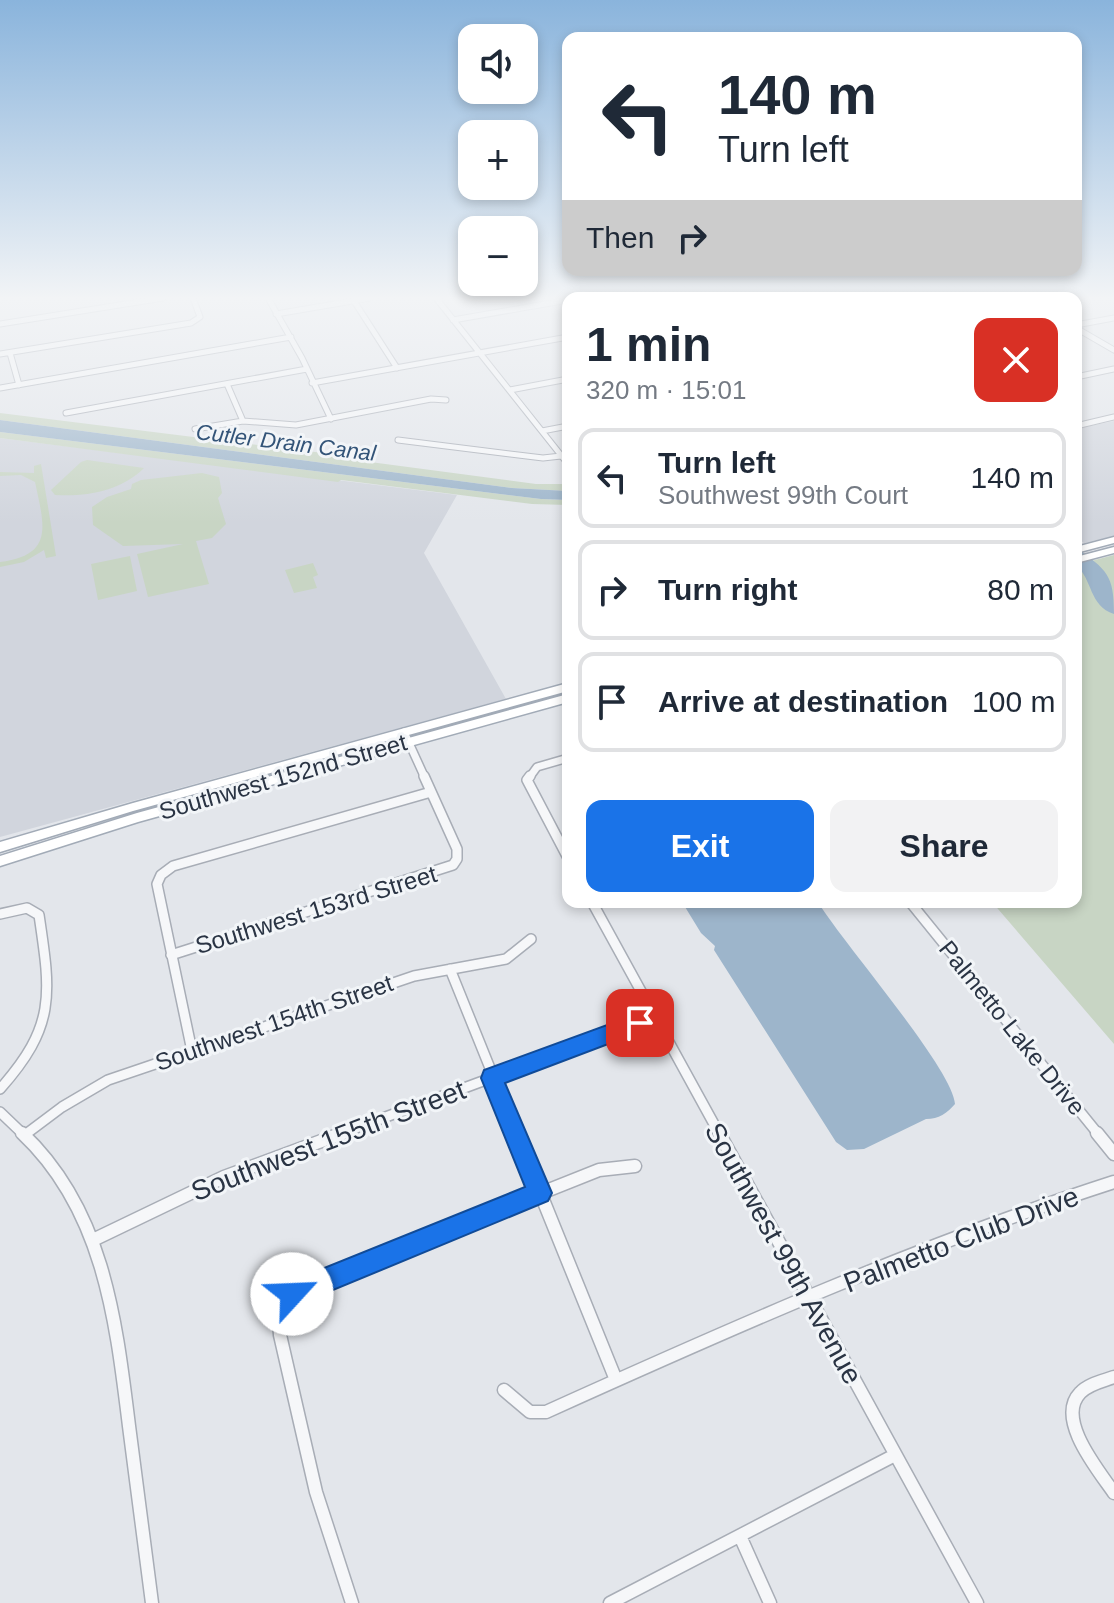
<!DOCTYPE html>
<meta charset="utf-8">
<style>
body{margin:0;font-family:Helvetica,sans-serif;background:#f2f2f3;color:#1f2937;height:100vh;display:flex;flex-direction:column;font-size:30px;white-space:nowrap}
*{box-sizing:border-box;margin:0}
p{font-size:26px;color:#747a83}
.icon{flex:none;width:44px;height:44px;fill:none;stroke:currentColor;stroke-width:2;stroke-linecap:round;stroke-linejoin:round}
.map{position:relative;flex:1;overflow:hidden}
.side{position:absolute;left:562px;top:292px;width:520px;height:616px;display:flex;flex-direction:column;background:#fff;border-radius:16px;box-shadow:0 4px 12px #0003}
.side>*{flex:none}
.top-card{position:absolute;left:562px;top:32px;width:520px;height:244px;border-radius:16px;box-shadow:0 4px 12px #0003;background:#fff;color:#1f2937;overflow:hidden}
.controls{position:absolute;left:458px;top:24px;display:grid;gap:16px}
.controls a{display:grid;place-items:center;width:80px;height:80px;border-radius:16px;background:#fff;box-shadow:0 4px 12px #0003;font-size:40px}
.pin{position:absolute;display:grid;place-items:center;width:68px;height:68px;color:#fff;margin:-34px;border-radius:16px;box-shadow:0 4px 12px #0006}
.me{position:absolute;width:88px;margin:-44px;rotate:65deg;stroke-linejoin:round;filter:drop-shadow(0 0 6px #0008)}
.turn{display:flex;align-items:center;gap:28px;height:168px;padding:0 24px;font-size:36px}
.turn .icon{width:104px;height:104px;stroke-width:2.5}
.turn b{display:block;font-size:56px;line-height:68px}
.then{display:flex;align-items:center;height:76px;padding:0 24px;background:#0003;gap:16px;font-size:30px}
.round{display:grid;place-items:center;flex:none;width:84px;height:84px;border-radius:16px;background:#f2f2f3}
.overview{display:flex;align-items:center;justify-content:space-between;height:136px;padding:0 24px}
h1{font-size:48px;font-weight:800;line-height:60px}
.button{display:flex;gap:16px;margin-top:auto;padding:16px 24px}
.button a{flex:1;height:92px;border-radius:16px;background:#1a73e8;color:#fff;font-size:32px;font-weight:800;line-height:92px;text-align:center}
.button a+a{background:#f2f2f3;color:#1f2937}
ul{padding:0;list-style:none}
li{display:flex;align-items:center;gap:24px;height:100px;margin:0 16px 12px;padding:0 8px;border:4px solid #e0e1e3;border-radius:16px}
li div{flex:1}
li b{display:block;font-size:30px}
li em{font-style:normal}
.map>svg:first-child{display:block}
.built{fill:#d1d5dd}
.green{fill:#c8d5c4}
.water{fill:#9db5cb}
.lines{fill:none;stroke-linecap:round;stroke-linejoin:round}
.street-far3-casing{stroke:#a8adb6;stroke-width:7}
.street-far2-casing{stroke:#a8adb6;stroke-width:10}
.street-far1-casing{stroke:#a8adb6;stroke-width:12}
.street-casing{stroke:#a8adb6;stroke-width:15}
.primary-casing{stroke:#a2abb7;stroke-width:3}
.street-far3{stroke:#f6f7f9;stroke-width:5}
.street-far2{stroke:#f6f7f9;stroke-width:7}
.street-far1{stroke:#f6f7f9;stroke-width:9}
.street{stroke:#f6f7f9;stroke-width:12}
.primary{fill:#fff;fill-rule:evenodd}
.route{fill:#1a73e8;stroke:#114b97;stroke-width:2}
.labels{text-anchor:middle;stroke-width:6;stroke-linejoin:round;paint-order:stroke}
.far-water-label{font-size:22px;font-style:italic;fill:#335478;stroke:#f2f5f8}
.street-label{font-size:24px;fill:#2a3444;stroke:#f2f5f8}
.near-street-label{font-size:28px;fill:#2a3444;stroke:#f2f5f8}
</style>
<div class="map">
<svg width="1114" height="1603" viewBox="0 0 1114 1603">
<rect width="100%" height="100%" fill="#e3e6eb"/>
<path class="built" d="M1114,421V536L1084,543L1076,537V429Z
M0,438L457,495L424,553L506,699L0,837Z"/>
<path class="green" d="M0,413L356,457L355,460L536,484H568V491L512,488L0,420Z
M0,432L541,499L568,500V505L532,504L341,480L338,482L0,438Z
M87,460L144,468C121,491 87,497 55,495L51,490L81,462Z
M41,464L56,556L46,558L44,550L24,562L0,567V562C55,555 44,525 35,482L21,475L0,476V472L34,473V466Z
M202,473L219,477L222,493L218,498L226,524L212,538L196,541L209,584L148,597L137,554L183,544L123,546L93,525L92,507L107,497L131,489L132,484L141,480Z
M1114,555V1044L992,902H1076V565Z
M130,556L137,591L98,600L91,564Z
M313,563L318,575L313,577L317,588L294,593L285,570Z"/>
<path class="water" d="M0,420L512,488L568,491V500L541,499L0,432Z
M1076,547C1107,571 1114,574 1114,614C1089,606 1093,580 1076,565Z
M682,902H818C842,942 953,1069 955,1104C947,1113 939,1119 926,1119L864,1149L847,1150L836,1142L714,950L715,946L701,933Z"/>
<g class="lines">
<defs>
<path id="street-far3" d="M268,298L302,358L331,419
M436,298L568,464
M354,301L397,368
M276,314L370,298
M453,320L568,300
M0,324L163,298
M1076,325L1114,318
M1076,328L1114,350
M10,353L19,385
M0,354L191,323L200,317L193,298
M1076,377L1114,369
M312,383L568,337
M227,384L243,421
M0,388L291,337
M510,390L568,379
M66,413L307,369
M1076,426L1114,417
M195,429L243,421L296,425L431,399L446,400
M542,431L568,426
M398,440L543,458L561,456"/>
<path id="street-far2" d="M404,732L425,778
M529,778L537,767L568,758"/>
<path id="street-far1" d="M530,776L527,780L568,858
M592,902L720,1135
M910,902L1099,1135
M0,914L27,908L39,915C51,995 56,1026 0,1089
M171,955L453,865L457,859V849L424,776
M450,969L517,1135
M192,1051L157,884L161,875L173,866L431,792
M0,1112L24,1135
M26,1134L62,1107L108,1080L414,976L506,959L531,939
M337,1135L656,1017"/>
<path id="street" d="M22,1133C104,1210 116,1321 129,1426C137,1485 144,1544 152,1603
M516,1133L616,1380
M719,1133L977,1603
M1097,1133L1114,1154
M95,1239L224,1177L343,1133
M1114,1377C1103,1381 1088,1384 1080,1393C1055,1419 1099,1471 1114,1493
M504,1390L530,1412H546C732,1328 919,1245 1114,1182
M740,1536L770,1603
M352,1603L316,1492L280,1335C278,1312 285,1298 305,1287L599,1170L635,1166
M610,1603L895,1455"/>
<path id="primary" d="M1114,537V543L1076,553V547Z
M1114,547V553L1076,563V557Z
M568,683V691L133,811L0,852V842L133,803Z
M568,694V702L138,822L0,866V856L137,813Z"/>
</defs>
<use href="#street-far3" class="street-far3-casing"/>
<use href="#street-far2" class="street-far2-casing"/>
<use href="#street-far1" class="street-far1-casing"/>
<use href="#street" class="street-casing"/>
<use href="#primary" class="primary-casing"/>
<use href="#street-far3" class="street-far3"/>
<use href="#street-far2" class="street-far2"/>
<use href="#street-far1" class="street-far1"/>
<use href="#street" class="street"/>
<use href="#primary" class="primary"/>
</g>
<linearGradient id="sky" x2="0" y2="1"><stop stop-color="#8ab4dc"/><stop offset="0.57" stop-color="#f2f4f6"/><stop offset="1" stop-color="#f2f4f6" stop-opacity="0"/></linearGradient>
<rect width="1114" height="523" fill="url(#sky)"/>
<path class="route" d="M640,1013L648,1016L651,1023L648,1029L505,1083L552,1193L548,1201L292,1307L282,1303L279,1294L282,1285L525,1187L481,1078L484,1070Z"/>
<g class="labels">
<g class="far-water-label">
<text transform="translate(286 442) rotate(7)" y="8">Cutler Drain Canal</text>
</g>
<g class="street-label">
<text transform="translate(283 777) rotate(-16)" y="8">Southwest 152nd Street</text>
<text transform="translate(316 910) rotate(-17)" y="8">Southwest 153rd Street</text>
<text transform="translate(274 1023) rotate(-19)" y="8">Southwest 154th Street</text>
<text transform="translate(1012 1028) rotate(51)" y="8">Palmetto Lake Drive</text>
</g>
<g class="near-street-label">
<text transform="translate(328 1140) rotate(-21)" y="10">Southwest 155th Street</text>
<text transform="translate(961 1239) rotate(-21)" y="10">Palmetto Club Drive</text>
<text transform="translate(784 1253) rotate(61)" y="10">Southwest 99th Avenue</text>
</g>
</g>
</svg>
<div class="controls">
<a><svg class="icon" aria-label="sound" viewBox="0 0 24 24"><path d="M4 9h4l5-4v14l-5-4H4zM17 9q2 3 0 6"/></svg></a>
<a>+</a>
<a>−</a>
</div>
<div class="pin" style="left:640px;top:1023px;background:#d93025"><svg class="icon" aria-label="arrive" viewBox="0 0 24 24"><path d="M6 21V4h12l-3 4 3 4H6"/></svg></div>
<svg class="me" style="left:292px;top:1294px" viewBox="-20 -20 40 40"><circle r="19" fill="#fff"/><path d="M0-13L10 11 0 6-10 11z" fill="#1a73e8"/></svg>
<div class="top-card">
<div class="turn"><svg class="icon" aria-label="left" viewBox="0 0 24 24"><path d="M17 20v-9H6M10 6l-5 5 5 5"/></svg><div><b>140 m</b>Turn left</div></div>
<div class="then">Then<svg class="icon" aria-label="right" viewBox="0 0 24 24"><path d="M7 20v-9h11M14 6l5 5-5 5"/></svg></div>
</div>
<section class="side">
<div class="overview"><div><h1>1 min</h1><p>320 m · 15:01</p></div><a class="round" style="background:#d93025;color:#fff"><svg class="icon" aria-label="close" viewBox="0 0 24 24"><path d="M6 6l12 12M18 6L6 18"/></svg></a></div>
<ul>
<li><svg class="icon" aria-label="left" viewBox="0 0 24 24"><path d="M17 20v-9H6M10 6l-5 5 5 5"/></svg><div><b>Turn left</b><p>Southwest 99th Court</p></div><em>140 m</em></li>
<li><svg class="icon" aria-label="right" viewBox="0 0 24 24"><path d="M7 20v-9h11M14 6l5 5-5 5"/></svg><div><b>Turn right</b></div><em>80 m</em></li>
<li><svg class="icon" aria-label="arrive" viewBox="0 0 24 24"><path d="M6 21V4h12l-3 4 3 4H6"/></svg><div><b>Arrive at destination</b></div><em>100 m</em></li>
</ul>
<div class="button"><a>Exit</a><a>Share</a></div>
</section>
</div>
